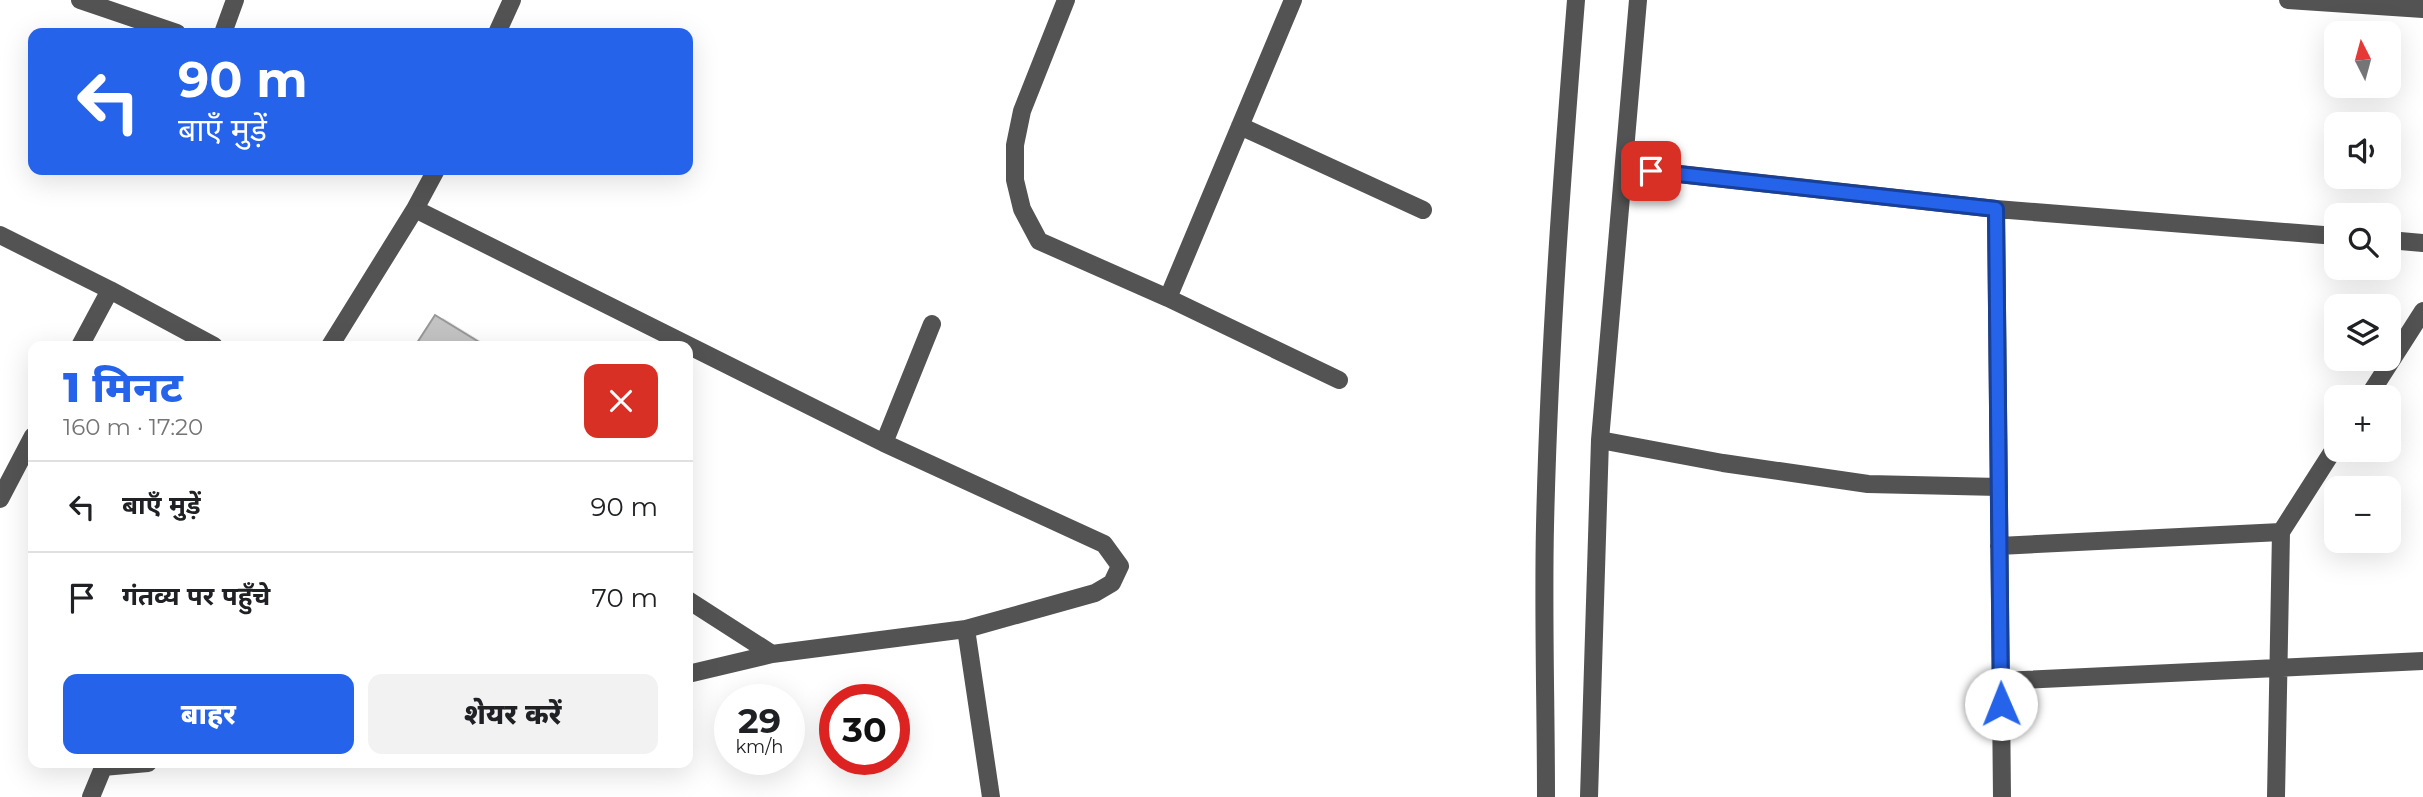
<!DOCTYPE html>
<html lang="hi">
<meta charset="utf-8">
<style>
body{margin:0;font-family:Montserrat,"Noto Sans Devanagari",sans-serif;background:#f2f2f2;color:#202124;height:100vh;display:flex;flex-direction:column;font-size:26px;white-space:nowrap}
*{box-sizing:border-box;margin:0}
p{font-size:23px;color:#757577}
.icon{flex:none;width:38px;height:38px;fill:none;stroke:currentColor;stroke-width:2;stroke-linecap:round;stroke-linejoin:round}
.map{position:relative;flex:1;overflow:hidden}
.sheet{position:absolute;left:28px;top:341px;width:665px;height:427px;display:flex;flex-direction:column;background:#fff;border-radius:14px;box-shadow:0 7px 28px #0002}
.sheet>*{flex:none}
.hud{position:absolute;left:28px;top:28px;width:665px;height:147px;border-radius:14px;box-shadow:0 7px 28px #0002;background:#2563eb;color:#fff;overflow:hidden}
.needle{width:46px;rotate:354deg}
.fabs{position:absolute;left:2324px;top:21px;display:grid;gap:14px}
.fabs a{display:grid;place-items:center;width:77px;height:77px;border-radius:14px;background:#fff;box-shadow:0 7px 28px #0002;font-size:35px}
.speed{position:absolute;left:714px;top:684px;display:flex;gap:14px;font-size:35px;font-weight:700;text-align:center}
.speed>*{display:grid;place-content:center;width:91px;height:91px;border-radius:50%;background:#fff;box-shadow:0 7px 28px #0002;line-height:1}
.speed small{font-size:18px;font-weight:400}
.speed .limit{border:10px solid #d22;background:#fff;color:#111}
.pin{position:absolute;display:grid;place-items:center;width:60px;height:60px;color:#fff;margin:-30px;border-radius:14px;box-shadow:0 4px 10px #0006}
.me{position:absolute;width:77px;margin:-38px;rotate:359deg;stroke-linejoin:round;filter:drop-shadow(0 0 5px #0008)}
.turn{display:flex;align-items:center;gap:24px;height:147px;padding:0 35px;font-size:32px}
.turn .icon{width:91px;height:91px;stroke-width:2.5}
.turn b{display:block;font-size:49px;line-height:60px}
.round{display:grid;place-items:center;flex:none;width:74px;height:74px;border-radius:14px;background:#f2f2f2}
.headline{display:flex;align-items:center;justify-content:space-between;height:119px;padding:0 35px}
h1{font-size:42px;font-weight:800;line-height:52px;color:#2563eb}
.cta{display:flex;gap:14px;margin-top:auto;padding:14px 35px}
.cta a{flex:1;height:80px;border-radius:14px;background:#2563eb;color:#fff;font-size:28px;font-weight:800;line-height:80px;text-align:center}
.cta a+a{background:#f2f2f2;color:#202124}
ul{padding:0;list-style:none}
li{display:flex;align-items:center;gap:21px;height:91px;padding:0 35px;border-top:2px solid #e0e0e0}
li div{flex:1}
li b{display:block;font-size:26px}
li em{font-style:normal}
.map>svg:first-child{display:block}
.building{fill:#c3c3c3;stroke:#979797;stroke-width:2;filter:url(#shadow)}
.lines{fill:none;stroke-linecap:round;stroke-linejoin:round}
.minor{stroke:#535353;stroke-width:18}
.route-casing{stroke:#184099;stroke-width:18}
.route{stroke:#2563eb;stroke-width:12}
</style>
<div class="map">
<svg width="2423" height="797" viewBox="0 0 2423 797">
<defs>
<filter id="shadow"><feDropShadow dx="8" dy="4.5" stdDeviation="0" flood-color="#0004"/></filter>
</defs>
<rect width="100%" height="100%" fill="#fff"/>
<path class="building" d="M435,315L479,342L477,346H415Z"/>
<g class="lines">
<path class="minor" d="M80,0L177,33
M1066,0L1022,111L1015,145V180L1022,209L1039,241L1168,298L1339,380
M2288,0L2423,9
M223,33L235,0
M497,33L512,0
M1240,126L1423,210
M1625,168L1996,209L2336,236
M415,209L884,443L1104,544L1120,566L1112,583L1095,593L966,629L772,654L688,674
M1996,209L2002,797
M0,235L110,290L214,346
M2389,240L2423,243
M1168,298L1293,0
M80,346L110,290
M330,346L415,209L436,170
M2368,397L2423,311
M1600,440L1723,463L1868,484L1999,487
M884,443L932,324
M0,499L33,436
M1999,546L2281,532
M688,600L772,654
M966,629L991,797
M2001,681L2423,661
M103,767L148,763
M91,797L105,763
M1546,797C1546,707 1543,616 1545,526C1549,350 1562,175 1576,0
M1589,797L1600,440L1638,0
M2276,797L2281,532L2336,446"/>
</g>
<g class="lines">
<defs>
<path id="route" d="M1651,171L1996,209L2001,704"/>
</defs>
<use href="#route" class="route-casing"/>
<use href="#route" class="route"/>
</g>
</svg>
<div class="fabs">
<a><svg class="needle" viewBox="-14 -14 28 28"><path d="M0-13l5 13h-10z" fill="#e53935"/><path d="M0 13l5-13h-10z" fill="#757577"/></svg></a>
<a><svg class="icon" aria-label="sound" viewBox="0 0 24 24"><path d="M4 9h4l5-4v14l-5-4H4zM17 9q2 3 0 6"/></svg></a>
<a><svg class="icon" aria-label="search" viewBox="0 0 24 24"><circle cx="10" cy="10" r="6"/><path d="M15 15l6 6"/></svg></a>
<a><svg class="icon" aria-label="layers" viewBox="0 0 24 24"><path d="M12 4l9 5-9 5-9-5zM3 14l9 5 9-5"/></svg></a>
<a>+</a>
<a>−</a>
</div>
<div class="speed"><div>29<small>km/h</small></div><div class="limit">30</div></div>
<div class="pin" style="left:1651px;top:171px;background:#d93025"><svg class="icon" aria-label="arrive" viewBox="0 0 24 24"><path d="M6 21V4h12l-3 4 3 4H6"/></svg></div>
<svg class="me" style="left:2001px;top:704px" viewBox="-20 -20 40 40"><circle r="19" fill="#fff"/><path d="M0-13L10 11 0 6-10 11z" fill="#2563eb"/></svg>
<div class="hud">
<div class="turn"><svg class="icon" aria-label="left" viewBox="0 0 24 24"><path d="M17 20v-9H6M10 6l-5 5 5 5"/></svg><div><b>90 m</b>बाएँ मुड़ें</div></div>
</div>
<section class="sheet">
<div class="headline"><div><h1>1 मिनट</h1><p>160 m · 17:20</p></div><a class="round" style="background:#d93025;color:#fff"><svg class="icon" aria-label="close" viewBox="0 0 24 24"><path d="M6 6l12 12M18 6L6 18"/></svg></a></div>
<ul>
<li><svg class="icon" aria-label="left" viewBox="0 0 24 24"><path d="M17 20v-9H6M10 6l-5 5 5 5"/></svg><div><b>बाएँ मुड़ें</b></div><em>90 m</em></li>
<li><svg class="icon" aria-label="arrive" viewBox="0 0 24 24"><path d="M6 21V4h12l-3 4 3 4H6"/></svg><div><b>गंतव्य पर पहुँचे</b></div><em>70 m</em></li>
</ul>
<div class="cta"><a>बाहर</a><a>शेयर करें</a></div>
</section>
</div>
